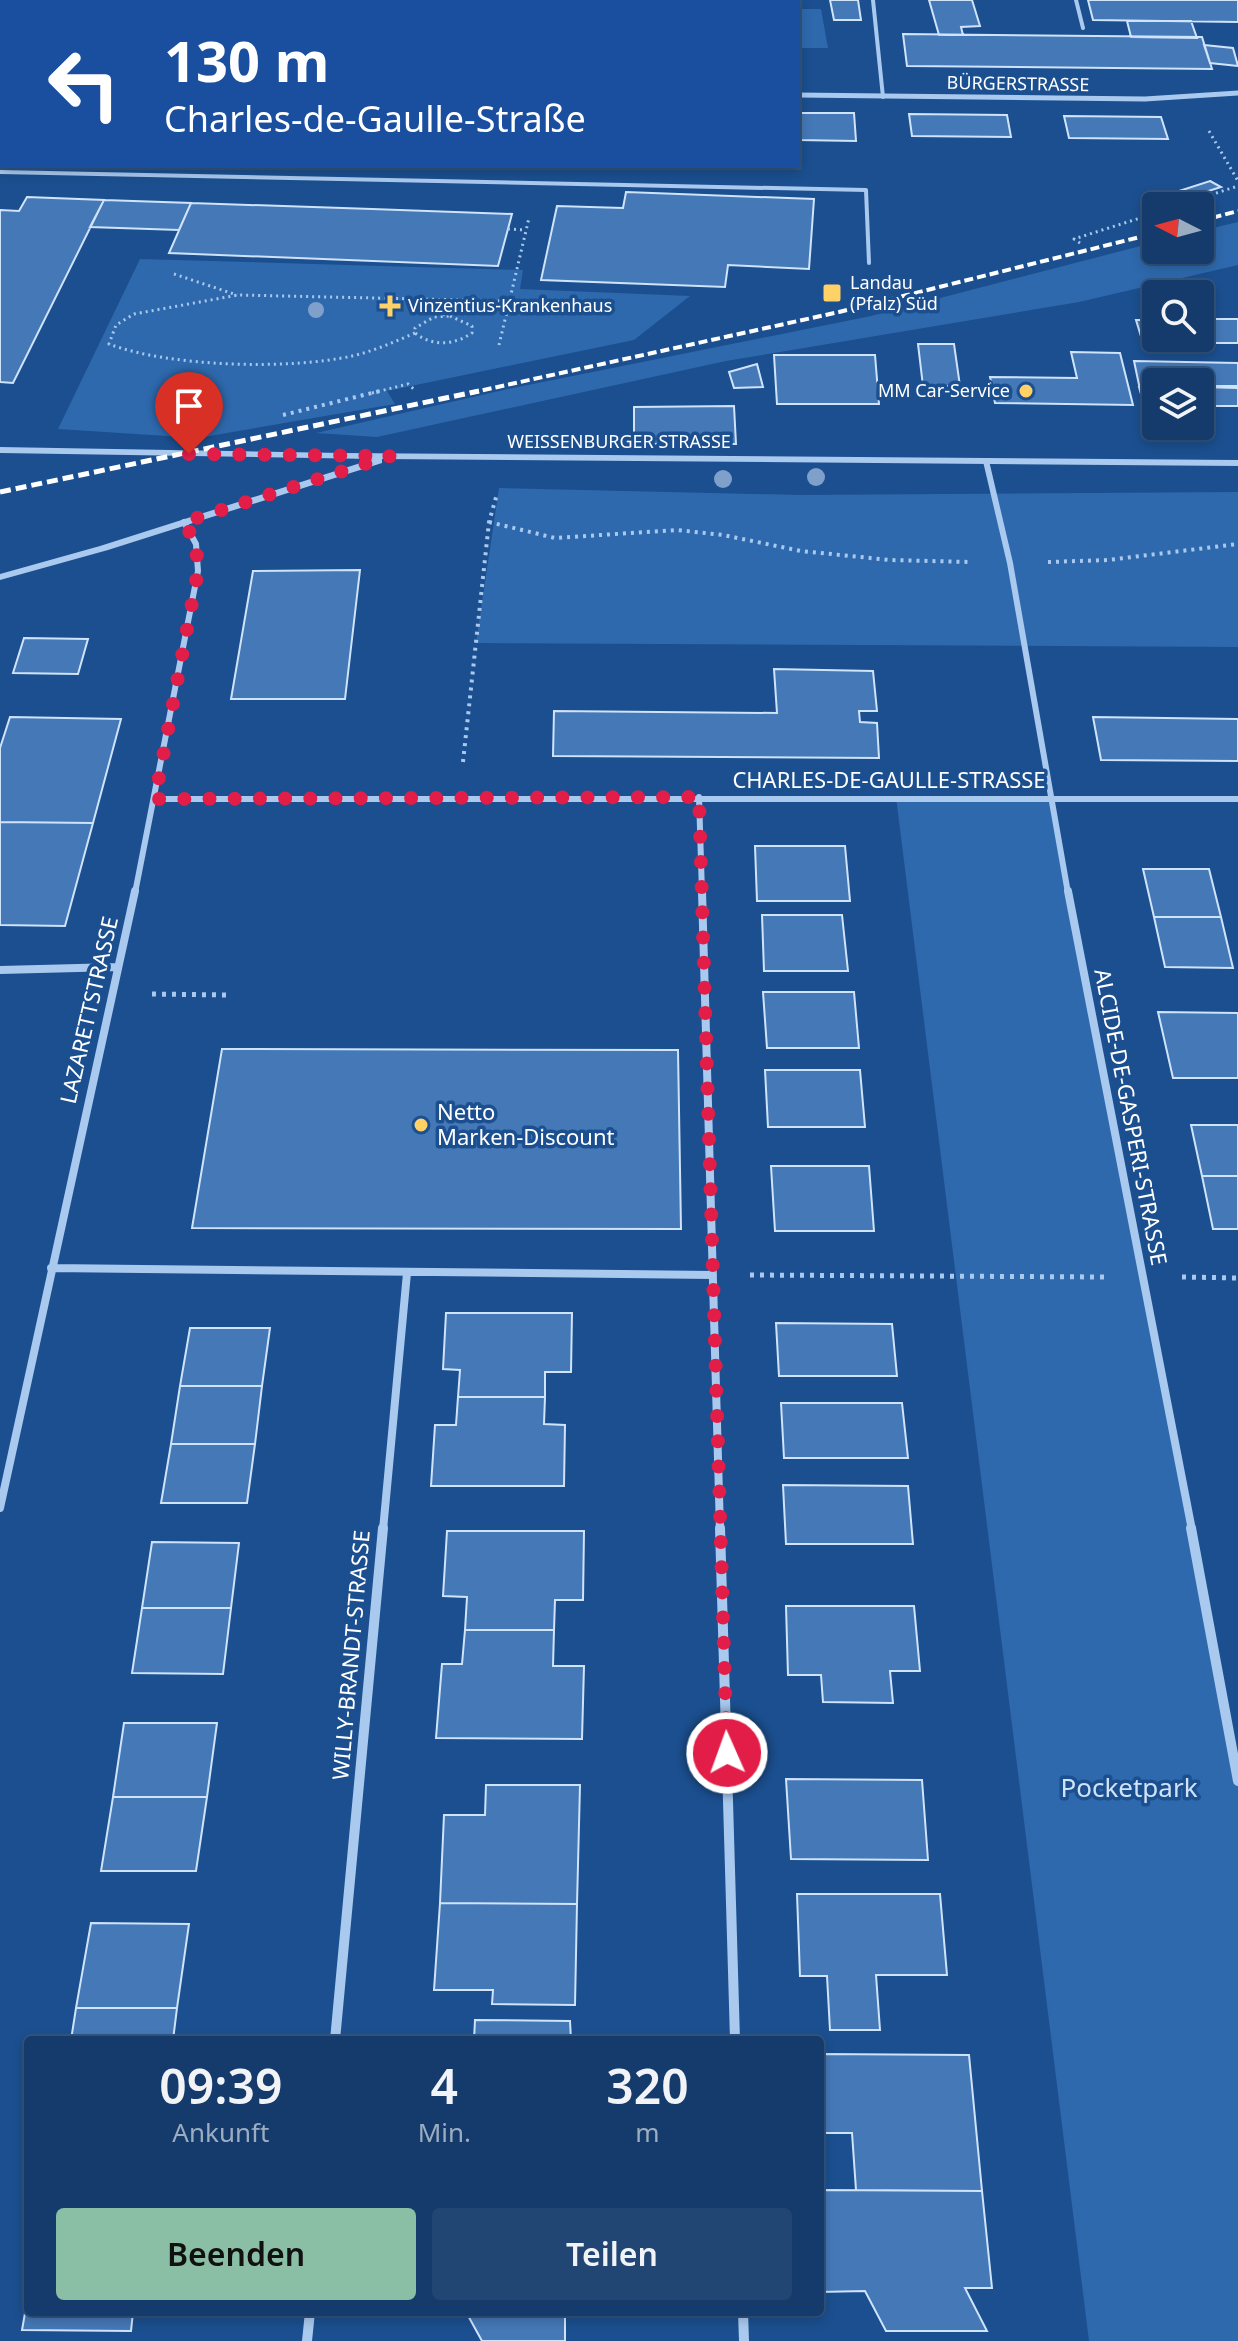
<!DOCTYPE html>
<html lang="de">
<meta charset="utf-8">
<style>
body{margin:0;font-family:"Noto Sans",sans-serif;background:#214673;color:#f1f3f6;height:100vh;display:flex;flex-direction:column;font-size:30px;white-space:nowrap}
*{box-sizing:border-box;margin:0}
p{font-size:26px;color:#9dadc1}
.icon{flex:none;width:44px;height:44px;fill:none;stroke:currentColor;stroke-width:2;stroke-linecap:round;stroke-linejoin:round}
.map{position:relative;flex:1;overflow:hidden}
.drawer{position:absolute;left:24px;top:2036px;width:800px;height:280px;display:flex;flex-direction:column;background:#143b6b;border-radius:8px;box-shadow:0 4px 12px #0003,0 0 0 2px #33557e}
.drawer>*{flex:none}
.top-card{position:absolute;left:0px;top:0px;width:800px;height:168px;box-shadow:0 4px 12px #0003,0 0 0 2px #33557e;background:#1a4fa0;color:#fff;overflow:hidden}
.needle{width:52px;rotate:276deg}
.tools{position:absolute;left:1142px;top:192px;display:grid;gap:16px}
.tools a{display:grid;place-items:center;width:72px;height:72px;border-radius:8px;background:#143b6b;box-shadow:0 4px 12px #0003,0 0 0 2px #33557e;font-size:40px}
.pin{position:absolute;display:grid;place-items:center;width:68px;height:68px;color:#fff;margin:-82px -34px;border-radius:50% 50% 50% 0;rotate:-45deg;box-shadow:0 0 8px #0007}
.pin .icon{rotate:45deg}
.me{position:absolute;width:88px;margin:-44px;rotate:358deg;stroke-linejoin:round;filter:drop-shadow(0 0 6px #0008)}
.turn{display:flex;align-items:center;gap:28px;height:168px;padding:0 32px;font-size:36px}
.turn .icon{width:104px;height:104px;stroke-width:2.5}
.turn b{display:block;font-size:56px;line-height:68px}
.eta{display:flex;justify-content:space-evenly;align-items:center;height:136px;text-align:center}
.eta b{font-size:48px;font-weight:600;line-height:56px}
.primary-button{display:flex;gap:16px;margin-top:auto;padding:16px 32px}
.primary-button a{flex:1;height:92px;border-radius:8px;background:#8abfa5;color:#111;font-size:32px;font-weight:600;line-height:92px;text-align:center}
.primary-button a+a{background:#214673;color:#f1f3f6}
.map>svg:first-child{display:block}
.green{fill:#2e69ad}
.building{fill:#4478b7;stroke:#cfe3fa;stroke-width:2}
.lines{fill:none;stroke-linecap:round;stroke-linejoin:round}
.path-far2{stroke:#a9c9ee;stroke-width:3;stroke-dasharray:2 4;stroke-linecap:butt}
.path-far1{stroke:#a9c9ee;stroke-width:4;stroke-dasharray:3 5;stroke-linecap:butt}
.path{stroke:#a9c9ee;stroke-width:5;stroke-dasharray:4 6;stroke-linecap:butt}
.service{stroke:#a9c9ee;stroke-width:4}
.minor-far3{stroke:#a9c9ee;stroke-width:5}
.minor-far2{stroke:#a9c9ee;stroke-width:6}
.minor-far1{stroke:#a9c9ee;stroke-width:8}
.minor{stroke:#a9c9ee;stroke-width:10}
.tertiary{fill:#a9c9ee;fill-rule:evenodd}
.rail-far1{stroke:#fff;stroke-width:4;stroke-dasharray:9 4;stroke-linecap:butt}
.rail{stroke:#fff;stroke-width:5;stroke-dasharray:11 5;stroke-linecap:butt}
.tree{fill:#7ea0ca}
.route{stroke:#e11d48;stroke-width:14;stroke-dasharray:0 25.2}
.poi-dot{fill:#ffd166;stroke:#1b4f8f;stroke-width:3}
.labels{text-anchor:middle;stroke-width:7;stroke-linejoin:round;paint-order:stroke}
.far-street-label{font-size:18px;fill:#fff;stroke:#1b4f8f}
.far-poi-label{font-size:18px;fill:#fff;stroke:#1b4f8f;text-anchor:start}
.street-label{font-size:22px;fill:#fff;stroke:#1b4f8f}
.poi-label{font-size:22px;fill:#fff;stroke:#1b4f8f;text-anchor:start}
.near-park-label{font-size:26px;fill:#cfe3fa;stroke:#1b4f8f}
</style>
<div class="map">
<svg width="1238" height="2341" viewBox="0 0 1238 2341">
<rect width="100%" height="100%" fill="#1b4f8f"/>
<path class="green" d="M798,9H821L828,48H798Z
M1238,222V265L1079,302L726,361L377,437L316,433L508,389L871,316L1156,242V250H1200V231Z
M140,259L523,270L520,289L690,296L634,340L387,391L395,404L198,438L58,429Z
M499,488L801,495L1238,492V647L476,643Z
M896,797L1049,798L1238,1781V2341H1089Z"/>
<path class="building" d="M0,0H87L2,2L0,11Z
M678,0H787L788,2H677Z
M830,0H858L861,20H834Z
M929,0H972L980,26L961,27L963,35H939Z
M1088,0H1238V22L1093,20Z
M1127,21H1191L1197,38L1131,37Z
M903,34L1202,37L1212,69L907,66Z
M1204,45L1233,48L1238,66L1210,63Z
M798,113H854L856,141L798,140Z
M909,114L1007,115L1011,137L912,136Z
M1064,116L1161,117L1168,139L1069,138Z
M1210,181L1221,187L1190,197L1179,191Z
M626,192L814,199L809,269L728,265L725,287L541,280L557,206L623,208Z
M27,197L104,200L13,383L0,382V210L19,211Z
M104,200L191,203L179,230L90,227Z
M191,203L372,209L512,214L498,266L169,253Z
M1200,319H1238V343H1143L1136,320H1156V338H1200Z
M918,344H954L960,386H923Z
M1071,352L1120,353L1133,405L995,403L990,377L1077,378Z
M774,355H875L879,404H777Z
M1134,361L1238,363V386H1200V382L1139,385Z
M757,364L763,387L734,388L729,372Z
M1139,387H1156V405H1144Z
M1200,387L1238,388V406H1200Z
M734,406L736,444H634V407Z
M360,570L345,699H231L253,571Z
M24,638L88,639L78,674L13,673Z
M774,669L873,671L877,711H859L860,722L877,723L879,758L553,756L554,711L777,713Z
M10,717L121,719L93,823L0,822V748Z
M1093,717L1238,719V761L1101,760Z
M0,822L93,823L65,926L0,925Z
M755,846H845L850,901H757Z
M1143,869H1209L1221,917H1154Z
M762,915H842L848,971H764Z
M1154,917H1221L1233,968L1165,967Z
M763,992H854L859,1048H767Z
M1158,1012L1238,1013V1078H1173Z
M222,1049L678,1050L681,1229L192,1228Z
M765,1070H860L865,1127H768Z
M1191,1125H1238V1176H1202Z
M771,1166H869L874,1231H775Z
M1202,1176H1238V1229H1213Z
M446,1313H572L571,1372H545V1397H458L460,1370L443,1369Z
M776,1323L892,1324L897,1376H779Z
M190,1328H270L262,1386H180Z
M180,1386H262L255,1444H171Z
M458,1397H545L544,1424L565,1425L564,1486H431L435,1425H456Z
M781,1403H902L908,1458H784Z
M171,1444H255L247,1503H161Z
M783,1485L908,1486L913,1544H786Z
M447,1531H584L583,1600H555L554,1630H465L467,1597L443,1596Z
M152,1542L239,1543L231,1608H142Z
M786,1606H914L920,1671H890L893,1703L823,1702L821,1675H788Z
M142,1608H231L223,1674L132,1673Z
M465,1630H554L553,1666H584L582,1739L436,1738L442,1664H462Z
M124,1723H217L207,1797H113Z
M786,1779L922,1780L928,1860L791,1859Z
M486,1785H580L577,1904L440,1903L444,1815H485Z
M113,1797H207L196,1871H101Z
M797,1894H940L947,1975H876L880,2030H830L827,1976H800Z
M440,1903L577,1904L575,2005L492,2004L493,1990H434Z
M91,1923L189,1924L177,2008H76Z
M76,2008H177L173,2040H71Z
M475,2020L570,2021L571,2040H474Z
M820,2054L969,2055L982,2191L856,2190L852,2133H820Z
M820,2190L982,2191L992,2288H965L987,2331H886L865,2291L820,2292Z
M28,2296V2312H133L131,2331L22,2330Z
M466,2312H565V2341H482Z"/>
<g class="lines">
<path class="path-far2" d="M1209,131L1238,181
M1176,206L1238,186
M508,229L526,230
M1080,243L1074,239L1156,213
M174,274L237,295
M443,316L445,299
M450,316L472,326V333C454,345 433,347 415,333V328L434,317Z
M415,333C394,342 374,351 352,356C289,370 169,367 109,344L116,325L134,314L238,295L510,301
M499,345L529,218
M372,393L408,384L416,391"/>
<path class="path-far1" d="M283,415L380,391
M489,522L555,538L677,530L723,535L801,551L890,560L970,562
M1048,562L1108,560L1238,544
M463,762L489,522L497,494"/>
<path class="path" d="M152,994L227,995
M750,1275L1104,1277
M1182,1277L1238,1278"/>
<path class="service" d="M873,0L883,97
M1076,0L1083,28
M0,172L866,190L869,263"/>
<path class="minor-far3" d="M798,95L1145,99L1238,93"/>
<path class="minor-far2" d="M986,461L1010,563L1068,893
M699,797L702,893
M155,799H1238
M135,893L198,571L196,544L184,522"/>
<path class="minor-far1" d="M702,891L720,1530
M1068,891L1192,1530
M0,970L117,967
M51,1268L713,1275
M0,1508L135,891
M383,1530L407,1273"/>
<path class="minor" d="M720,1528L735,2040
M1191,1528L1238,1781
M335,2040L383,1528
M743,2312L744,2341
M307,2341L310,2312"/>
<path class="tertiary" d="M0,447L342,453L1238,460V466L382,459V463L108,550L0,580V574L100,546L373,459L0,453Z"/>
<path class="rail-far1" d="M1200,221L1238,211
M470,393L839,312L1156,233"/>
<path class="rail" d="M0,492L479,391"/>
</g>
<g class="tree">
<circle cx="316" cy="310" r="8"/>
<circle cx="816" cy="477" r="9"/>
<circle cx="723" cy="479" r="9"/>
</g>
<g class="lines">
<path class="route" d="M189,454L390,456L184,522L196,544L198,571L155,799L699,797L727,1753"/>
</g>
<g class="poi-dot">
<rect x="822" y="283" width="20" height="20" rx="4"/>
<path d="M386 294h8v8h8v8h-8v8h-8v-8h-8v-8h8z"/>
<circle cx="1026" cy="391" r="8"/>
<circle cx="421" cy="1125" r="8"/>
</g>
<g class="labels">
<g class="far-street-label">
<text transform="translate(1018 84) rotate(1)" y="6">BÜRGERSTRASSE</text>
<text x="619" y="448">WEISSENBURGER STRASSE</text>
</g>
<g class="far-poi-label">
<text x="850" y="289">Landau<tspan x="850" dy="21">(Pfalz) Süd</tspan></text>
<text x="408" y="312">Vinzentius-Krankenhaus</text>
<text x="1010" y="397" text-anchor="end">MM Car-Service</text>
</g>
<g class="street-label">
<text x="889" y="788">CHARLES-DE-GAULLE-STRASSE</text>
<text transform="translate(89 1010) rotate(-77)" y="8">LAZARETTSTRASSE</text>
<text transform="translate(1131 1117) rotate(79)" y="8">ALCIDE-DE-GASPERI-STRASSE</text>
<text transform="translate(351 1655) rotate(-85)" y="8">WILLY-BRANDT-STRASSE</text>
</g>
<g class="poi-label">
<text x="437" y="1120">Netto<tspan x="437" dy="25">Marken-Discount</tspan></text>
</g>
<g class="near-park-label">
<text x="1129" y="1797">Pocketpark</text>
</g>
</g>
</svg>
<div class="tools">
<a><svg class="needle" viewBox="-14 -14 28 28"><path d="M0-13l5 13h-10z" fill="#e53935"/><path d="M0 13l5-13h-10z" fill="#9dadc1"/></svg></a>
<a><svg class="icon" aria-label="search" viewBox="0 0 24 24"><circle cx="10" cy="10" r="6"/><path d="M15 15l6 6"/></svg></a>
<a><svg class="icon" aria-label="layers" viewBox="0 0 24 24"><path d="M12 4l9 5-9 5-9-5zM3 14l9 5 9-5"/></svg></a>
</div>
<div class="pin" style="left:189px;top:454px;background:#d93025"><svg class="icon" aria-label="arrive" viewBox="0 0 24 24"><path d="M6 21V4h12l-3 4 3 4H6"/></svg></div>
<svg class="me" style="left:727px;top:1753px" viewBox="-20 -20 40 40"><circle r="17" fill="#e11d48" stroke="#fff" stroke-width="3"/><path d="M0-11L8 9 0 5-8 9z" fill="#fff"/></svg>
<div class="top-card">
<div class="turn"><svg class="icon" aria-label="left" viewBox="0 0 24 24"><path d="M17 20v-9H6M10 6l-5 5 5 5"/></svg><div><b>130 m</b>Charles-de-Gaulle-Straße</div></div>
</div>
<section class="drawer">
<div class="eta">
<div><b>09:39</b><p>Ankunft</p></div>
<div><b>4</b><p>Min.</p></div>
<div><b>320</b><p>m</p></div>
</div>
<div class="primary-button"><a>Beenden</a><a>Teilen</a></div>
</section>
</div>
